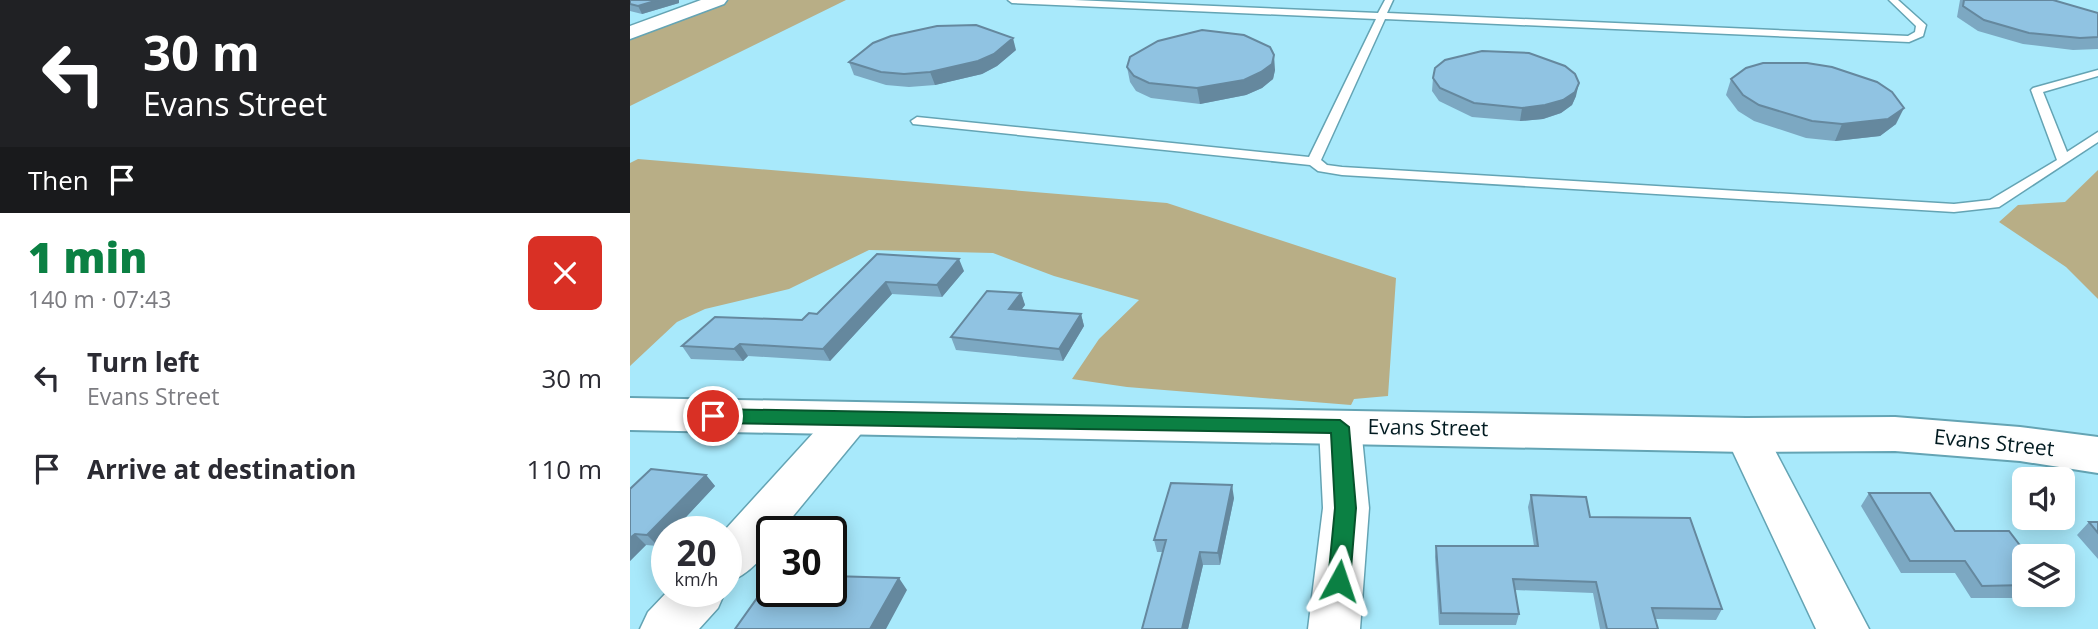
<!DOCTYPE html>
<meta charset="utf-8">
<style>
body{margin:0;font-family:"Open Sans",sans-serif;background:#f2f2f3;color:#2b2b33;height:100vh;display:flex;flex-direction:column;font-size:26px;white-space:nowrap}
*{box-sizing:border-box;margin:0}
p{font-size:23px;color:#7c7c81}
.icon{flex:none;width:38px;height:38px;fill:none;stroke:currentColor;stroke-width:2;stroke-linecap:round;stroke-linejoin:round}
.map{position:relative;flex:1;overflow:hidden}
.details{display:flex;flex-direction:column;background:#fff;width:630px}
.details>*{flex:none}
.guide{background:#202124;color:#fff;overflow:hidden}
.fabs{position:absolute;left:1382px;top:467px;display:grid;gap:14px}
.fabs a{display:grid;place-items:center;width:63px;height:63px;border-radius:10px;background:#fff;box-shadow:0 4px 18px #0003;font-size:35px}
.speed{position:absolute;left:21px;top:516px;display:flex;gap:14px;font-size:35px;font-weight:700;text-align:center}
.speed>*{display:grid;place-content:center;width:91px;height:91px;border-radius:50%;background:#fff;box-shadow:0 4px 18px #0003;line-height:1}
.speed small{font-size:18px;font-weight:400}
.speed .limit{border:4px solid #111;border-radius:10px;background:#fff;color:#111}
.pin{position:absolute;display:grid;place-items:center;width:60px;height:60px;color:#fff;margin:-30px;border:4px solid #fff;border-radius:50%;box-shadow:0 2px 7px #0007}
.me{position:absolute;width:77px;margin:-38px;rotate:5deg;stroke-linejoin:round;filter:drop-shadow(0 0 5px #0008)}
.turn{display:flex;align-items:center;gap:24px;height:147px;padding:0 28px;font-size:32px}
.turn .icon{width:91px;height:91px;stroke-width:2.5}
.turn b{display:block;font-size:49px;line-height:60px}
.then{display:flex;align-items:center;height:66px;padding:0 28px;background:#0003;gap:14px;font-size:26px}
.round{display:grid;place-items:center;flex:none;width:74px;height:74px;border-radius:10px;background:#f2f2f3}
.headline{display:flex;align-items:center;justify-content:space-between;height:119px;padding:0 28px}
h1{font-size:42px;font-weight:800;line-height:52px;color:#0b8043}
ul{padding:0;list-style:none}
li{display:flex;align-items:center;gap:21px;height:91px;padding:0 28px}
li div{flex:1}
li b{display:block;font-size:26px}
li em{font-style:normal}
main{display:flex;flex:1;min-height:0}
.map>svg:first-child{display:block}
.green{fill:#b8ae86}
.lines{fill:none;stroke-linecap:round;stroke-linejoin:round}
.lane-casing{stroke:#64a4b4;stroke-width:3}
.street-casing{stroke:#64a4b4;stroke-width:3}
.secondary-casing{stroke:#64a4b4;stroke-width:4}
.lane{fill:#fff;fill-rule:evenodd}
.street{fill:#fff;fill-rule:evenodd}
.secondary{fill:#fff;fill-rule:evenodd}
.wall{fill:#7ca8c2}
.shaded-wall{fill:#65889e}
.building{fill:#90c3e2;stroke:#65889e;stroke-width:2}
.route{fill:#0b8043;stroke:#07532c;stroke-width:2}
.labels{text-anchor:middle;stroke-width:5;stroke-linejoin:round;paint-order:stroke}
.street-label{font-size:21px;fill:#011a20;stroke:#fefefe}
</style>
<main>
<section class="details">
<div class="guide">
<div class="turn"><svg class="icon" aria-label="left" viewBox="0 0 24 24"><path d="M17 20v-9H6M10 6l-5 5 5 5"/></svg><div><b>30 m</b>Evans Street</div></div>
<div class="then">Then<svg class="icon" aria-label="arrive" viewBox="0 0 24 24"><path d="M6 21V4h12l-3 4 3 4H6"/></svg></div>
</div>
<div class="headline"><div><h1>1 min</h1><p>140 m · 07:43</p></div><a class="round" style="background:#d93025;color:#fff"><svg class="icon" aria-label="close" viewBox="0 0 24 24"><path d="M6 6l12 12M18 6L6 18"/></svg></a></div>
<ul>
<li><svg class="icon" aria-label="left" viewBox="0 0 24 24"><path d="M17 20v-9H6M10 6l-5 5 5 5"/></svg><div><b>Turn left</b><p>Evans Street</p></div><em>30 m</em></li>
<li><svg class="icon" aria-label="arrive" viewBox="0 0 24 24"><path d="M6 21V4h12l-3 4 3 4H6"/></svg><div><b>Arrive at destination</b></div><em>110 m</em></li>
</ul>
</section>
<div class="map">
<svg width="1468" height="629" viewBox="0 0 1468 629">
<rect width="100%" height="100%" fill="#a8e9fb"/>
<path class="green" d="M97,0H216L0,106V37Z
M8,159L537,203L766,278L758,396L724,399L721,405L497,387L442,379L469,339L509,300L424,276L363,253L239,250L159,289L75,309L47,322L0,366V163Z
M1468,170V299L1436,267L1369,222L1388,205L1435,202Z"/>
<g class="lines">
<defs>
<path id="lane" d="M378,0H444L748,13L755,0H763L757,13L1278,36L1285,32L1286,26L1259,0H1268L1296,25L1293,36L1279,42L755,19L691,160L697,165L712,167L1324,204L1360,200L1427,160L1401,90L1403,88L1468,70V76L1413,92L1437,152L1468,132V142L1369,207L1324,212L712,175L688,171L680,165L283,124L281,121L287,117L679,157L746,19L382,3Z"/>
<path id="street" d="M71,0H97L94,4L0,39V26Z
M220,404L234,408L240,419L234,430L150,532H142C142,554 116,576 96,583V532H93L206,408Z
M710,412L725,416L731,427L739,508L730,629H678L693,508L689,427L695,416Z
M1116,419L1131,424L1239,629H1186L1095,435L1101,424Z
M37,592H95L88,608L69,629H10L18,612Z"/>
<path id="secondary" d="M0,398L1116,418L1265,417L1390,427L1468,437V473L1390,461L1265,451L1116,452L0,430Z"/>
</defs>
<use href="#lane" class="lane-casing"/>
<use href="#street" class="street-casing"/>
<use href="#secondary" class="secondary-casing"/>
<use href="#lane" class="lane"/>
<use href="#street" class="street"/>
<use href="#secondary" class="secondary"/>
</g>
<path class="wall" d="M0,0H49V3L12,14L0,11Z
M1330,0H1423L1468,13V49L1443,50L1393,44L1348,31L1327,17Z
M386,50L367,66L352,74L305,85L279,87L256,85L224,75L219,62Z
M497,67L645,70L643,79L632,88L616,95L570,104L521,98L506,91L500,82Z
M803,78L946,96L942,105L931,113L913,119L890,121L842,117L809,101L802,91Z
M1101,79L1266,124L1250,136L1205,141L1176,138L1124,121L1108,111L1096,95Z
M247,254L334,271L312,297L262,294L200,361L118,356L113,361L61,359L52,346L172,320L187,314Z
M391,293L395,305L391,310L451,314L454,326L433,361L326,350L321,337Z
M76,475L85,486L42,532H37V537L28,546L16,545L0,561V489Z
M1239,493L1325,531L1395,556V595H1410L1408,598H1341L1325,573H1271L1231,506Z
M901,495L960,517L1092,609L1086,620L1026,619L1028,629H970L963,593L885,590L889,614L886,625H809L805,557L806,546H904L898,507Z
M604,498L590,565H573L558,629H512L533,552H527L524,540Z
M1459,522H1468V559L1447,535Z"/>
<path class="shaded-wall" d="M28,0H49V3L12,14L8,6Z
M383,38L386,50L367,66L352,74L305,85L300,72Z
M644,55L645,70L643,79L632,88L616,95L570,104L567,88Z
M949,83L946,96L942,105L931,113L913,119L890,121L892,108Z
M1274,108L1266,124L1250,136L1205,141L1212,124Z
M329,259L334,271L312,297L307,285Z
M256,282L262,294L200,361L193,349Z
M391,293L395,305L383,321L379,309Z
M451,314L454,326L433,361L429,349Z
M110,344L118,356L113,361L104,349Z
M76,475L85,486L42,532H37V537L28,546L17,535Z
M602,485L604,498L590,565L588,553Z
M5,534L16,545L0,561V538Z
M570,552L573,565L558,629H552Z
M269,578L277,590L256,629H240Z"/>
<path class="building" d="M0,0H28L8,6L0,4Z
M1334,0H1423L1468,13V37L1450,38L1399,33L1354,20L1333,6Z
M346,25L383,38L364,54L348,61L300,72L274,74L251,72L219,62L243,43L261,36L307,26Z
M572,30L614,35L640,47L644,55L642,64L631,72L614,80L567,88L519,83L504,76L497,67L500,57L528,41Z
M852,51L899,53L935,66L945,74L949,83L945,92L933,100L915,105L892,108L844,103L810,88L803,78L805,68L815,60Z
M1133,63H1177L1202,67L1247,82L1262,92L1274,108L1258,119L1212,124L1182,121L1129,105L1113,95L1101,79L1116,68Z
M247,254L329,259L307,285L256,282L193,349L110,344L104,349L52,346L85,317L172,320L179,313L187,314Z
M357,291L391,293L379,309L451,314L429,349L321,337Z
M21,469L76,475L17,535L5,534L0,538V489Z
M541,483L602,485L588,553L570,552L552,629H512L536,540H524Z
M1239,493H1300L1325,531H1379L1398,556H1395V585L1352,586L1335,561H1280Z
M901,495L956,497L960,517L1060,518L1092,609L1022,608L1028,629H977L966,582L883,579L889,614L811,613L806,546H908Z
M1459,522H1468V533Z
M201,576L269,578L240,629H105L142,577V592H201Z"/>
<path class="route" d="M83,409L710,420L719,427L726,508L720,581L717,588L709,591L701,588L698,581L705,508L701,433L83,423L73,416Z"/>
<g class="labels">
<g class="street-label">
<text transform="translate(798 428) rotate(1)" y="7">Evans Street</text>
<text transform="translate(1364 443) rotate(6)" y="7">Evans Street</text>
</g>
</g>
</svg>
<div class="fabs">
<a><svg class="icon" aria-label="sound" viewBox="0 0 24 24"><path d="M4 9h4l5-4v14l-5-4H4zM17 9q2 3 0 6"/></svg></a>
<a><svg class="icon" aria-label="layers" viewBox="0 0 24 24"><path d="M12 4l9 5-9 5-9-5zM3 14l9 5 9-5"/></svg></a>
</div>
<div class="speed"><div>20<small>km/h</small></div><div class="limit">30</div></div>
<div class="pin" style="left:83px;top:416px;background:#d93025"><svg class="icon" aria-label="arrive" viewBox="0 0 24 24"><path d="M6 21V4h12l-3 4 3 4H6"/></svg></div>
<svg class="me" style="left:709px;top:581px" viewBox="-20 -20 40 40"><path d="M0-17L14 15 0 8-14 15z" fill="#0b8043" stroke="#fff" stroke-width="4"/></svg>
</div>
</main>
